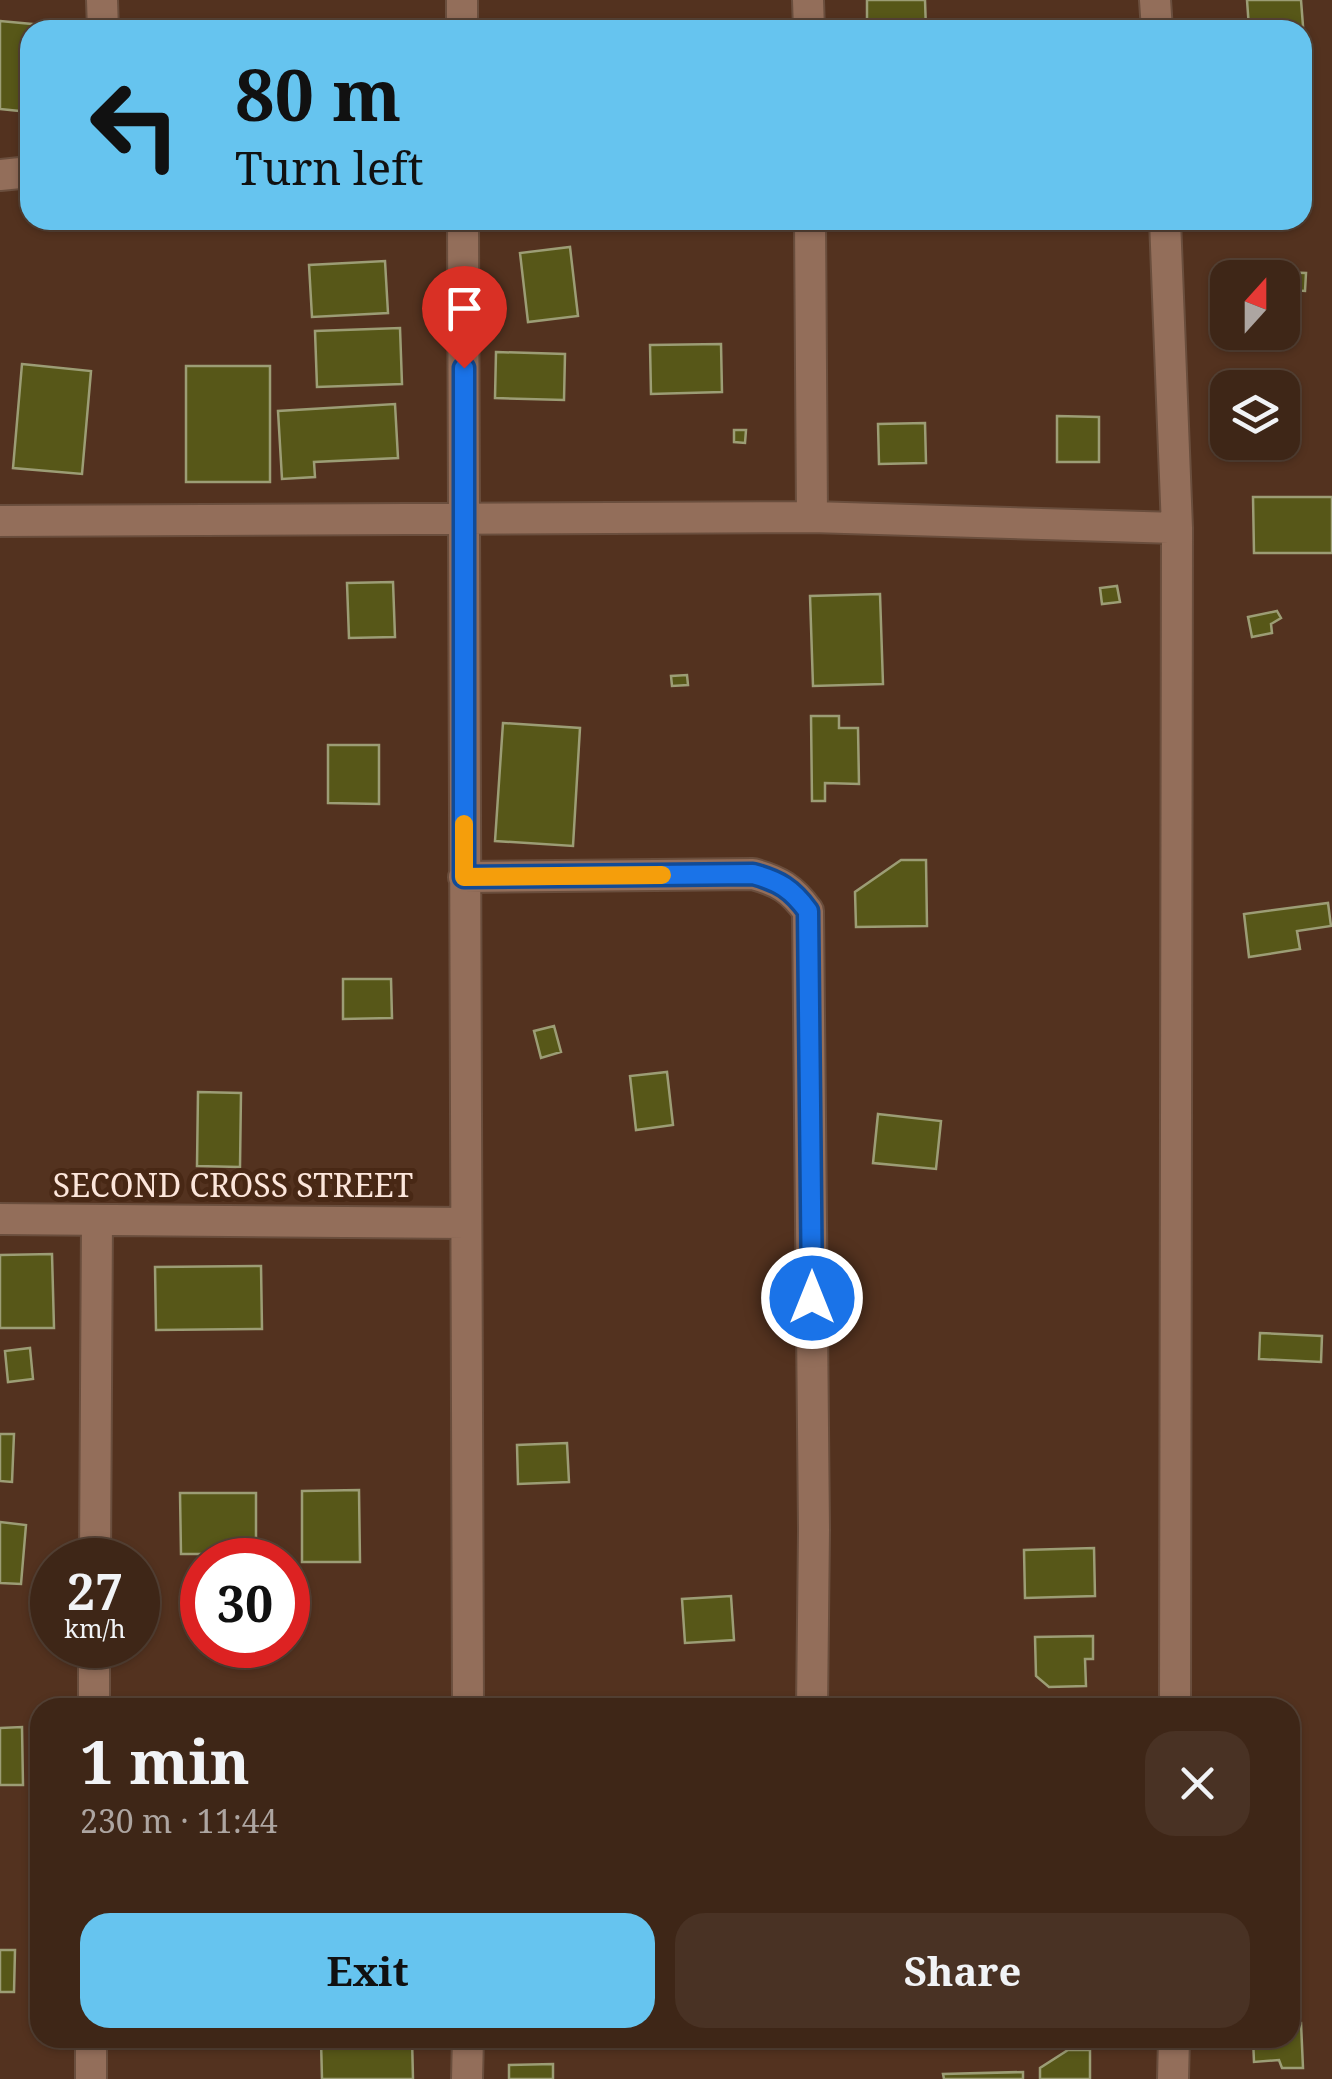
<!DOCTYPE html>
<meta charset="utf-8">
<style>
body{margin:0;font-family:"Noto Serif",serif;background:#493224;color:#f1f3f6;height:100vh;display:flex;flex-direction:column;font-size:38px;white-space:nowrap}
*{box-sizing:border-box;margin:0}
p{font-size:32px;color:#ada5a1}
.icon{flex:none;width:55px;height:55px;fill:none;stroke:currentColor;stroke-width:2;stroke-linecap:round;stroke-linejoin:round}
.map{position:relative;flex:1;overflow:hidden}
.details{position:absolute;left:30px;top:1698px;width:1270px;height:350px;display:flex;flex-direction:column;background:#3e2617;border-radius:30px;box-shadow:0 2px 8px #0004,0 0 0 2px #574336}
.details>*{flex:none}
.guide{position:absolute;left:20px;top:20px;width:1292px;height:210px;border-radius:30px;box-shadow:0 2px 8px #0004,0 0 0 2px #574336;background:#66c4ef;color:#111;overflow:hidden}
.needle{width:65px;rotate:21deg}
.fabs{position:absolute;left:1210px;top:260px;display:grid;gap:20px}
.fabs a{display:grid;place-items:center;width:90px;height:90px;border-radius:20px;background:#3e2617;box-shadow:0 2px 8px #0004,0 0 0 2px #574336;font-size:50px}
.speed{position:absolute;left:30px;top:1538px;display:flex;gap:20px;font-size:50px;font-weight:700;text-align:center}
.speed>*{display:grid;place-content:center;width:130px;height:130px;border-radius:50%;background:#3e2617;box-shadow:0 2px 8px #0004,0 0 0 2px #574336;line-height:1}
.speed small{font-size:25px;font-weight:400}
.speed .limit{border:15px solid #d22;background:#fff;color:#111}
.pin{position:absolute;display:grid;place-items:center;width:85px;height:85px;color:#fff;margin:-102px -42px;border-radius:50% 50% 50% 0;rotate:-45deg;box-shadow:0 0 10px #0007}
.pin .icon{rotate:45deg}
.me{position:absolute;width:110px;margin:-55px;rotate:0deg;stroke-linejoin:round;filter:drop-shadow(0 0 8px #0008)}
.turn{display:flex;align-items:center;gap:35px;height:210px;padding:0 50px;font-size:45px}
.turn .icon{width:130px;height:130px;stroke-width:2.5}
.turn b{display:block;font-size:70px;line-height:85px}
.round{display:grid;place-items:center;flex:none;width:105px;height:105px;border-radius:30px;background:#493224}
.headline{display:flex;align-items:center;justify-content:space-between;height:170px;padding:0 50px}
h1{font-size:60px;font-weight:700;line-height:75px}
.button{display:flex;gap:20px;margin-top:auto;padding:20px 50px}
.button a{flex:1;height:115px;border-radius:30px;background:#66c4ef;color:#111;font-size:40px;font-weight:700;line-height:115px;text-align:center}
.button a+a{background:#493224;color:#f1f3f6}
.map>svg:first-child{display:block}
.building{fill:#575718;stroke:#9c9d75;stroke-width:2.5}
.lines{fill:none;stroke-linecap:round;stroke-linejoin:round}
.street-casing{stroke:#6a4e3d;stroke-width:34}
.street{stroke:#936e5a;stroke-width:30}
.route-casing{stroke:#114b97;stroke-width:25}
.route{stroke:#1a73e8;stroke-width:18}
.slow{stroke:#f59e0b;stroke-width:18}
.labels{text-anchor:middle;stroke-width:10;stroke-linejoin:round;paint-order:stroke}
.street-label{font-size:32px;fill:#fce6db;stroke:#482815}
</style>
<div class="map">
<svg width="1332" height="2079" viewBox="0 0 1332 2079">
<rect width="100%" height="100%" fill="#53321f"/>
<path class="building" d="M867,0H925L926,30H867Z
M1247,0H1301L1303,26L1249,28Z
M0,21L64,27V30H30V112L0,109Z
M570,247L578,316L528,322L520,253Z
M385,261L388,313L312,317L309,265Z
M1216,270L1306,273L1305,291L1290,290L1288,332H1282V278H1228V330L1214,329Z
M400,328L402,384L317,387L315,331Z
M721,344L722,392L651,394L650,345Z
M496,352L565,354L564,400L495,398Z
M22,364L91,371L82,474L13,468Z
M186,366H270V482H186Z
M395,404L398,458L314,462L315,477L282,479L278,411Z
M1057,416L1099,417V462H1057Z
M925,423L926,463L879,464L878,424Z
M734,430H746L745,443L734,442Z
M1253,497H1332V553H1254Z
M393,582L395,637L349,638L347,583Z
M1117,586L1120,602L1102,604L1100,588Z
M880,594L883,684L813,686L810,596Z
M1277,611L1281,618L1271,624L1272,633L1252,637L1248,617Z
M687,675L688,685L672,686L671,676Z
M811,716H839V728H858L859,784L825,783V801H812Z
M503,723L580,728L573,846L495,841Z
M328,745H379V804L328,803Z
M901,860H926L927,926L856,927L855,892Z
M1328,903L1331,926L1297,931L1300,949L1249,957L1244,914Z
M343,979H391L392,1018L343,1019Z
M554,1026L561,1052L541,1058L534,1031Z
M667,1072L673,1125L636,1130L630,1076Z
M198,1092L241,1093L240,1167L197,1166Z
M878,1114L941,1121L936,1169L873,1163Z
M52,1254L54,1328H0V1255Z
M261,1266L262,1329L156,1330L155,1267Z
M1260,1333L1322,1336L1321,1362L1259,1359Z
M30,1348L33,1379L8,1382L5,1351Z
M0,1434H14L12,1482L0,1481Z
M567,1443L569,1482L518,1484L517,1445Z
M359,1490L360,1562H302V1491Z
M180,1493H256V1554H181Z
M0,1522L26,1525L21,1584L0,1583Z
M1094,1548L1095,1596L1025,1598L1024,1550Z
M731,1596L734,1640L685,1643L682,1599Z
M1093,1636V1659H1085L1086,1686L1049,1687L1036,1676L1035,1637Z
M631,1703L740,1708H631Z
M22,1727L23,1785H0V1728Z
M0,1950H15L14,1992H0Z
M1290,1950H1296L1297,1992H1290Z
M1301,2023L1303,2068H1282L1279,2060L1254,2062L1253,2038H1290V2024Z
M412,2038L413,2079H322L321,2041Z
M1068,2050H1090V2079H1040V2068Z
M553,2064V2079H509V2065Z
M1023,2072V2079H944L943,2074Z"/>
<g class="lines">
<defs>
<path id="street" d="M102,0L103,30
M462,0V30
M808,0L809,30
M1155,0L1157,30
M0,175L30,172
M463,220L468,1708
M810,220L812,517
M1165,220L1177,528L1175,1708
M0,521L812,517L1177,528
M464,877L753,874C779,881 792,889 808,911L814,1530L812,1708
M0,1219L465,1223
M95,1560L97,1220
M94,1708V1645
M91,2079V2038
M467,2079L468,2038
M1173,2079L1174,2038"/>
</defs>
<use href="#street" class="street-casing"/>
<use href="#street" class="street"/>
</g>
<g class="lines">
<defs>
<path id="route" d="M464,368V877L753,874C779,881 792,889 808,911L812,1298"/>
</defs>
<use href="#route" class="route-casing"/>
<use href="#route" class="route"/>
<path class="slow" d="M464,824V877L662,875"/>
</g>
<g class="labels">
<g class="street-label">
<text x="233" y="1197">SECOND CROSS STREET</text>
</g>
</g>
</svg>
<div class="fabs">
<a><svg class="needle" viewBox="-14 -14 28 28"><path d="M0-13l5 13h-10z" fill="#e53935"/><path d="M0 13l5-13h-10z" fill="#ada5a1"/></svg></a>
<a><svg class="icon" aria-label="layers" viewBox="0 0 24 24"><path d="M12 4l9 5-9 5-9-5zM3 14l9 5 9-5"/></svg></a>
</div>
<div class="speed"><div>27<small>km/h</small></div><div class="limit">30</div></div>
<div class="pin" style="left:464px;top:368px;background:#d93025"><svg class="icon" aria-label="arrive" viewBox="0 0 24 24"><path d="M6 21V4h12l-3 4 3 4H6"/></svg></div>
<svg class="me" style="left:812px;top:1298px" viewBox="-20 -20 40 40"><circle r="17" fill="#1a73e8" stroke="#fff" stroke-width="3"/><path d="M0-11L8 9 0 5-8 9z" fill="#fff"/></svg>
<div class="guide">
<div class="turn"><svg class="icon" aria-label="left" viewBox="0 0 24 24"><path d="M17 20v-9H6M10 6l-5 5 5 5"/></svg><div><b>80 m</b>Turn left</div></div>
</div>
<section class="details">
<div class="headline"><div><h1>1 min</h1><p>230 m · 11:44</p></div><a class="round"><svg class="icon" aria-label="close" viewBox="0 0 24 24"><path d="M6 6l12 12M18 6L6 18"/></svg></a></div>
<div class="button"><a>Exit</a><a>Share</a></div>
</section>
</div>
